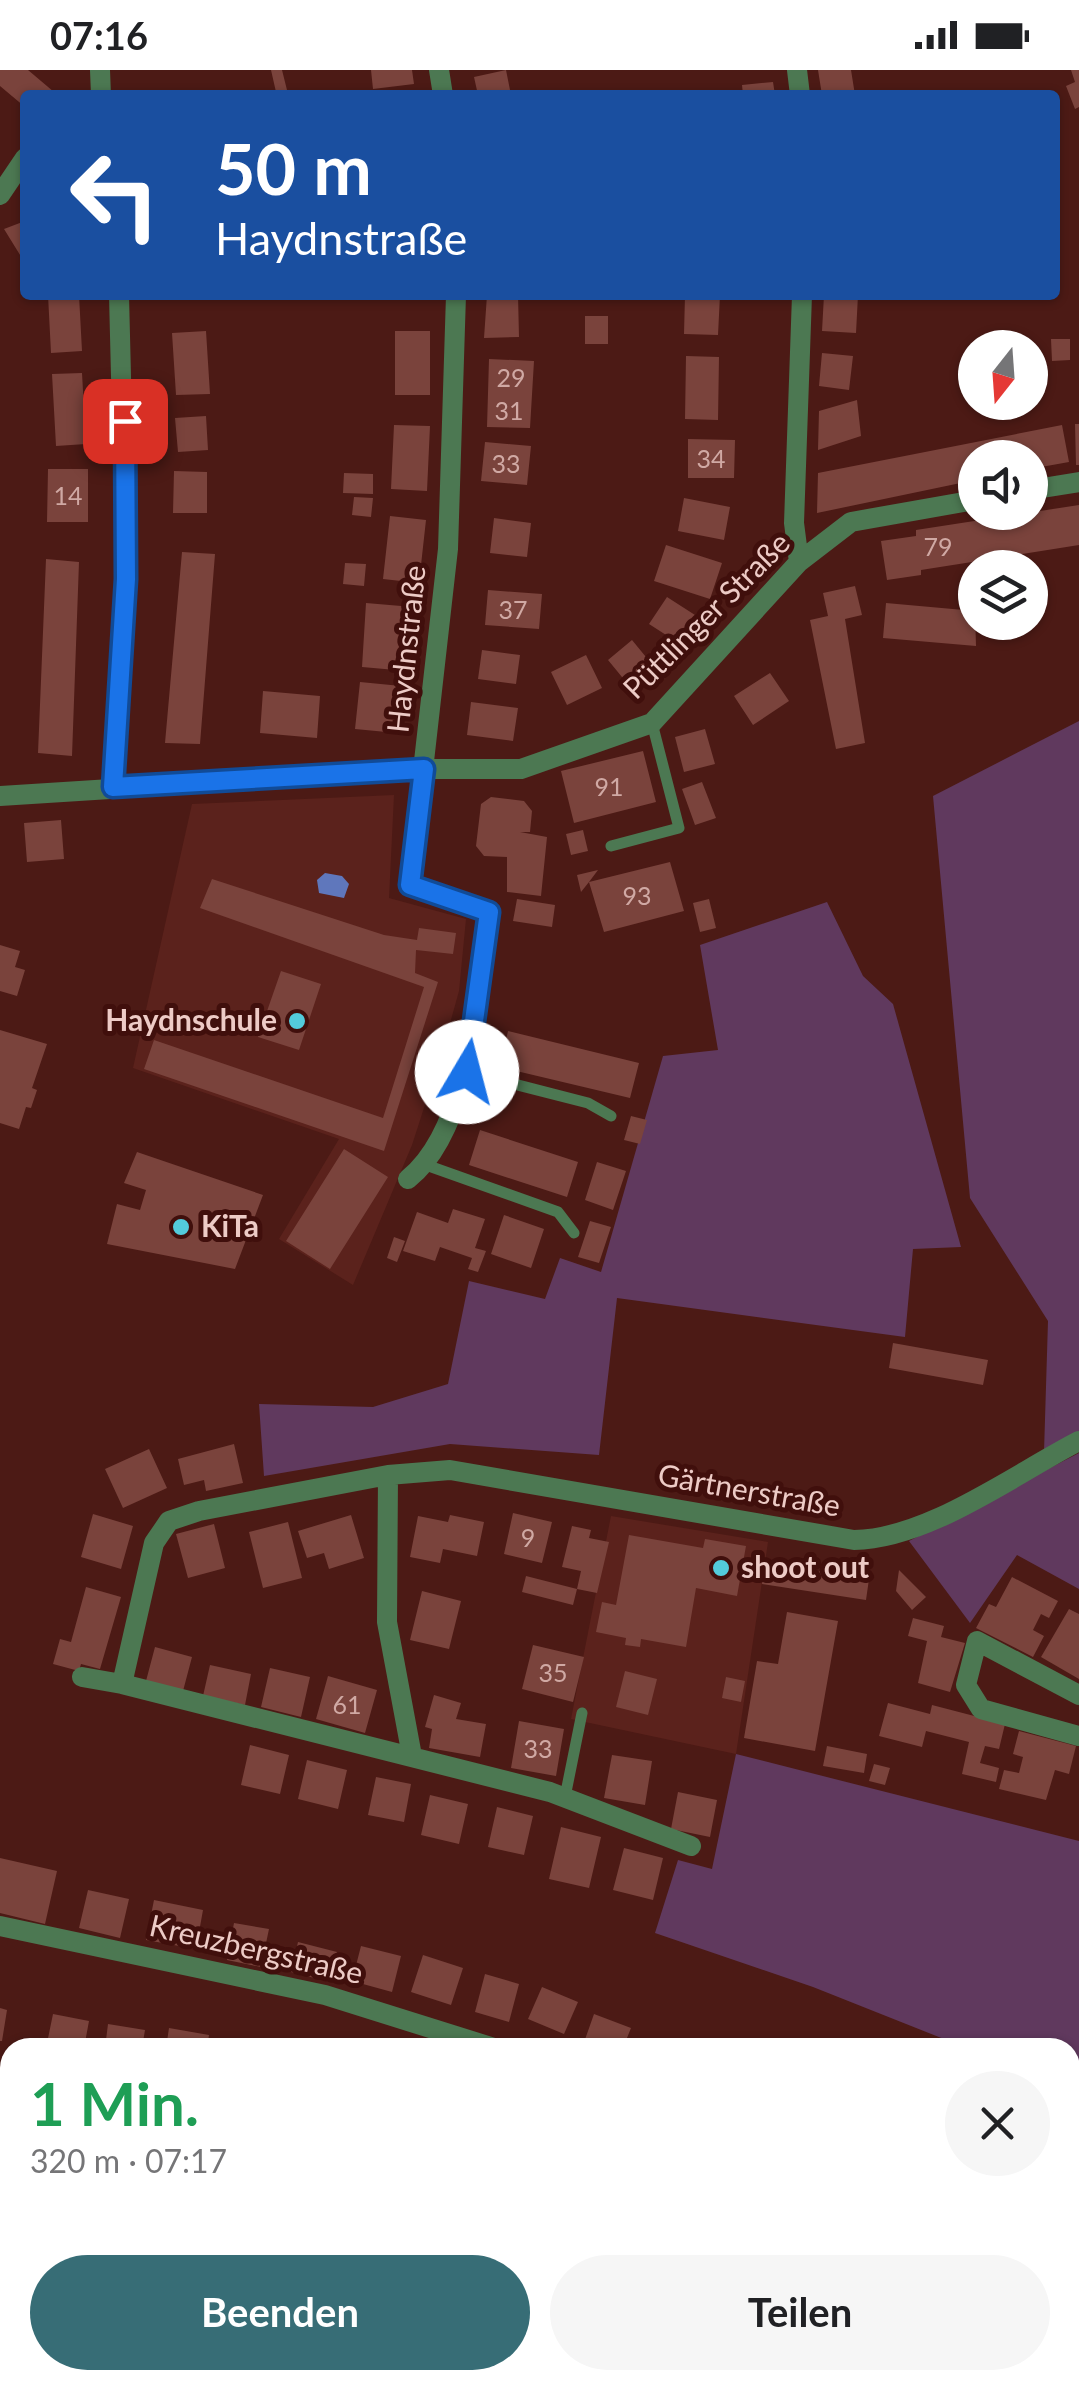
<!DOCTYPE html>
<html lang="de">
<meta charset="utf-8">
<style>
body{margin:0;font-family:Lato,sans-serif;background:#f6f6f6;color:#202124;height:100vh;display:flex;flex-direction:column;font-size:38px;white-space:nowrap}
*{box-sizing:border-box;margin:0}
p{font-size:32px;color:#757577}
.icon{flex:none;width:55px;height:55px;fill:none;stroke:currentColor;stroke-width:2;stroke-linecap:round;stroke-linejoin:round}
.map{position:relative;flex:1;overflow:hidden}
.side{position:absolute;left:0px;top:1968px;width:1080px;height:352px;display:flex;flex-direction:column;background:#fff;border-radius:30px 30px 0 0;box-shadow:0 2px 8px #0004}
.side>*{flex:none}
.guide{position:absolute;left:20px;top:20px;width:1040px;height:210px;border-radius:10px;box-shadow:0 2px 8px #0004;background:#1a4fa0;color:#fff;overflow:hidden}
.needle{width:65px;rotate:197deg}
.tools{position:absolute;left:958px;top:260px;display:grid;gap:20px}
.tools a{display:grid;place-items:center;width:90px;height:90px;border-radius:50%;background:#fff;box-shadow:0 2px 8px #0004;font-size:50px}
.pin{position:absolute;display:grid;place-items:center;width:85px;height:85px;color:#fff;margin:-42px;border-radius:20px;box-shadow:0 5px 15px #0006}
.me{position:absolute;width:110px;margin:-55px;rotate:8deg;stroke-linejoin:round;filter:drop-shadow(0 0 8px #0008)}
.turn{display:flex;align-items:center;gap:35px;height:210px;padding:0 30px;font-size:45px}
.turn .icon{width:130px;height:130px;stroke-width:2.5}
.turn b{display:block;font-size:70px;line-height:85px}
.round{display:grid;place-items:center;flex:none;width:105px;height:105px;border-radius:52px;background:#f6f6f6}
.head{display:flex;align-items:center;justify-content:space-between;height:170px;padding:0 30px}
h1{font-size:60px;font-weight:700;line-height:75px;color:#1e9e55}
.primary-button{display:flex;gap:20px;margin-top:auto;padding:20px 30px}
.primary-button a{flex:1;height:115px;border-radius:60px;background:#376d76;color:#fff;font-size:40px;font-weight:700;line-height:115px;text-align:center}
.primary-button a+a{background:#f6f6f6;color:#202124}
.status{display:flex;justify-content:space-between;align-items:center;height:70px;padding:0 50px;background:#fff;direction:ltr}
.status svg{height:28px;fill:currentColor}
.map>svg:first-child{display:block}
.built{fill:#5b221c}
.green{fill:#60395e}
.water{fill:#5f77bc}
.building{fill:#7a433c}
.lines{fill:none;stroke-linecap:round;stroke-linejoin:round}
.lane{stroke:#4c7852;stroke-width:11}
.street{stroke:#4c7852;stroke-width:20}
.route-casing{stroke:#114b97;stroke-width:25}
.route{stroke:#1a73e8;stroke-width:18}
.poi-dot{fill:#53cbdb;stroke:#400f0c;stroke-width:4}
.labels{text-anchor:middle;stroke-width:10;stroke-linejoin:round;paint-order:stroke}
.number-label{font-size:25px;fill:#d0a9a4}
.street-label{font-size:30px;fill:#edcbc6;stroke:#400f0c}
.poi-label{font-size:30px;font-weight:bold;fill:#edcbc6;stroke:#400f0c;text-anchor:start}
</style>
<div class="status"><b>07:16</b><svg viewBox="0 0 49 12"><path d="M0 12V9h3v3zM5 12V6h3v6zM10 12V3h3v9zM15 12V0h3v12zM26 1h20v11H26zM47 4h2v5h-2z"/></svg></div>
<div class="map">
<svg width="1079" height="2318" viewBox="0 0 1079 2318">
<rect width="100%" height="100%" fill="#4c1a15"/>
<path class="built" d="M394,725L389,828L466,849L459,921L442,982L412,1075L353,1215L279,1169L339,1069L133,998L192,734Z
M611,1446L768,1472L736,1684L571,1649Z"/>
<path class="green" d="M1079,651V1366L1044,1382L1048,1251L970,1128L933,726Z
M827,832L863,906L893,934L961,1177L913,1179L905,1267L617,1228L599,1385L450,1374L264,1406L259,1334L373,1337L448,1314L469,1211L545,1229L560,1188L601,1202L663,986L718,980L700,875Z
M1079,1383V1519L1017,1485L970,1553L909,1471Z
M736,1684L1079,1771V2031L1070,2027V1978L964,1977L813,1917L655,1863L678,1790L712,1799Z"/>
<path class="water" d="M325,803L342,806L349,814L344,828L319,823L317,810Z"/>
<path class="building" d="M0,0H28L54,22L25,25V37L0,16Z
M271,0H282L287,20L276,22Z
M371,0H412L414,14L373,19Z
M506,0L511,25H478L474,7Z
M818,0H851L855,25H822Z
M1071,0H1079V37L1075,39L1066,16L1075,12Z
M773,12L775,25H743L742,15Z
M25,151V193L4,159Z
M48,225H79L82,281L51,283Z
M487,225H518L519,267L484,268Z
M685,225H720L718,265L684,264Z
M824,225H858L856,263L822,261Z
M585,246H608V274H585Z
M206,261L210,324L176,325L172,263Z
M395,261H430V325H395Z
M1051,269H1070V290L1052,291Z
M822,283L853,286L849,320L819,316Z
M686,286L719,287L718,350L685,349Z
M489,289L534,291L530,358L487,357Z
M82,303L86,374L56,376L52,304Z
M857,330L861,366L818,380L819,341Z
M206,346L208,380L178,382L175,348Z
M1075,354H1079V395H1076Z
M394,355L430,356L427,421L391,419Z
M1062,355L1069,392L1030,399V388H975V410L817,443L818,403Z
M688,369L735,370L734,408H688Z
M485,372L531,376L527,415L481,411Z
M48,399H88V452H47Z
M174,401L207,402V443H173Z
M344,403L373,404V424L343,423Z
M354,427L373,428L371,447L352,445Z
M684,428L730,437L724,470L678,461Z
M1079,435V475L921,500V505L887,510L881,471L916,466V460Z
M390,446L426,450L419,513L383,509Z
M494,448L531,453L527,487L490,483Z
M666,475L722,493L710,529L654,511Z
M182,482L215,484L200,674L165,673Z
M46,489L79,492L72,686L38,683Z
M345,493L366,494L364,516L343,514Z
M855,516L862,545L845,549L865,673L836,679L810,550L828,546L823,523Z
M488,520L542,524L539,559L485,555Z
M667,527L695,545L677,572L649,554Z
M366,533L413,537L407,601L362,597Z
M886,533L975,541L976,576L883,568Z
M632,570L655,598L631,618L608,590Z
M482,580L520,585L516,614L478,609Z
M586,585L602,618L567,635L551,602Z
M770,603L789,631L753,655L734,626Z
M360,612L401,616L397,663L355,659Z
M263,621L320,626L317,668L260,663Z
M471,632L518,638L513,671L467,665Z
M705,659L715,694L684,702L675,667Z
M643,681L656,732L574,753L561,701Z
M702,712L716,748L695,755L682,719Z
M491,727L524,731L532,741L530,762H520L547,767L541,826L507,822V787L484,786L476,776L481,734Z
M61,750L64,789L27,792L24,753Z
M583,760L588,781L571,785L566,764Z
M670,792L684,841L604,862L589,812Z
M598,800L589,812L581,822L577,805Z
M212,809L384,865L417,870L419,858L456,863L453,884L416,880L415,903L438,912L384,1081L144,999L154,970L383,1048L424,917L200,838Z
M517,829L555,835L552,857L513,851Z
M709,829L716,858L700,862L693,833Z
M0,875L20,881L15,897L25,900L17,926L0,921Z
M281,901L321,914L299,980L258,967Z
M0,960L47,974L32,1018L37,1020L31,1038L26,1037L19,1059L0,1053Z
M508,961L639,993L630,1028L500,997Z
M631,1046L647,1050L640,1074L624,1070Z
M480,1060L578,1092L567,1127L469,1095Z
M344,1079L388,1107L330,1199L286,1171Z
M137,1082L263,1125L235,1199L107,1174L117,1134L140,1140L146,1120L124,1113Z
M597,1092L626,1101L613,1140L585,1130Z
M453,1139L485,1149L475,1178L486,1181L478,1202L468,1199L472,1188L440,1177L435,1191L403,1181L417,1142L448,1153Z
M504,1145L544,1159L531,1198L491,1184Z
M590,1151L611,1157L599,1193L578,1187Z
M394,1167L405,1171L397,1192L387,1188Z
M893,1273L988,1290L983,1315L889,1298Z
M234,1374L243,1413L206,1421L204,1410L184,1415L178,1389Z
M149,1379L167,1418L123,1438L105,1399Z
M513,1443L552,1452L542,1493L504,1484Z
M93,1444L133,1456L121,1499L81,1487Z
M351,1445L364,1488L329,1499L324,1483L307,1488L298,1461Z
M450,1445L484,1452L477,1486L443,1479L440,1493L410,1487L418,1446L448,1452Z
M288,1452L302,1508L263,1518L249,1462Z
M214,1454L225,1498L188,1508L176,1464Z
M572,1456L591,1460L589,1468L609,1472L597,1523L577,1519L573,1535L522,1522L526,1506L577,1519L581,1501L562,1497Z
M629,1465L703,1478L705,1469L746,1476L737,1526L696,1518L686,1577L641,1569L640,1577L625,1575L626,1568L596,1562L602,1532L616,1535Z
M765,1493L869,1509L866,1530L762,1514Z
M899,1500L926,1527L912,1540L896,1521Z
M1012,1507L1058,1531L1049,1548L1041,1544L1033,1560L1044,1566L1033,1587L976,1558L989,1534L996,1537Z
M86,1517L121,1527L100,1599L81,1594L79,1601L53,1594L60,1569L71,1572Z
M422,1521L461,1531L449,1579L410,1570Z
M1069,1539L1079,1544V1609L1041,1587Z
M787,1542L838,1551L815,1681L744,1668L757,1591L778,1594Z
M913,1548L944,1556L941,1567L965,1573L950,1622L918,1613L927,1571L908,1566Z
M533,1575L584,1587L573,1632L522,1619Z
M155,1577L192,1587L183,1621L146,1611Z
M210,1595L251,1604L245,1635L203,1626Z
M270,1598L310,1607L301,1647L261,1637Z
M625,1601L657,1609L648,1645L616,1637Z
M328,1606L377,1620L365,1663L316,1649Z
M726,1607L745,1611L741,1632L722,1628Z
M434,1625L461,1633L456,1649L486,1654L480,1687L429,1678L432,1659L425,1657Z
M888,1633L930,1644L932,1635L1005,1654L999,1679L985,1676L980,1693L999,1698L996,1712L962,1704L969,1672L926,1661L922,1677L879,1666Z
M519,1651L564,1659L556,1706L511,1698Z
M1019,1661L1076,1676L1069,1704L1055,1700L1046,1730L999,1719L1004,1700L1019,1703L1023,1687L1013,1684Z
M250,1675L289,1685L280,1724L241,1715Z
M827,1676L867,1684L864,1703L823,1696Z
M612,1685L652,1691L645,1735L604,1728Z
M307,1690L347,1700L338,1739L298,1729Z
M874,1694L890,1698L885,1715L869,1711Z
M376,1707L411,1714L404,1752L368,1745Z
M678,1722L717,1730L710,1767L671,1759Z
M430,1725L468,1734L459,1774L421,1765Z
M497,1737L533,1746L524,1785L488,1777Z
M561,1757L601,1767L589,1818L549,1809Z
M624,1778L663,1788L653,1830L613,1820Z
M0,1788L57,1801L45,1854L0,1843Z
M88,1820L129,1829L120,1868L79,1858Z
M154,1830L203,1840L196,1879L146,1870Z
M234,1853L269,1859L261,1897L227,1890Z
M298,1872L337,1882L330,1912L291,1902Z
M361,1876L401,1886L392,1922L352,1911Z
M423,1885L463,1898L451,1935L411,1922Z
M485,1904L519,1914L509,1952L475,1942Z
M542,1917L578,1932L564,1964L528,1949Z
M0,1938L7,1940L2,1971H0Z
M53,1944L89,1951L84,1978H46Z
M594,1944L631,1958L623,1978H582Z
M108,1954L145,1960L142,1978H105Z
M169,1958L209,1965L207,1978H166Z
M0,2065L10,2067L2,2125H0Z
M1076,2189L1079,2191V2234L1070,2227V2198Z
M8,2226L10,2227V2254L3,2253Z
M664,2310H700L697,2318H680Z
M988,2310H1018L1013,2318H1000Z
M1037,2310H1063L1075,2318H1032Z"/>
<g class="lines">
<path class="lane" d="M611,776L679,758L652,653
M467,1002L588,1033L611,1046
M426,1095L558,1142L574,1163
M565,1727L582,1643"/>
<path class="street" d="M100,0L101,25
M439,0L443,25
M797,0L800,25
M0,125L25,88
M1030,420L1079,412
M799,492L794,453L802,225
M113,717L126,509L119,225
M0,726L424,699H521L652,653L799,492L851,452L975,430
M408,1109C472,1058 478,919 489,842L410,815L448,479L456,225
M388,1405L387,1552L412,1686
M82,1607L122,1614L154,1473L169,1451L199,1441L388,1405L450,1400L854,1470C928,1469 1013,1405 1079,1371
M122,1614L550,1722L691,1776
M1079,1625L977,1571L966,1615L981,1639L1079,1666
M0,1856L325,1925L494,1978
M0,2141L10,2142
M1070,2260L1079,2266
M579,2310L596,2318"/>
</g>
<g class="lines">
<defs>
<path id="route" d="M125,351L126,509L113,717L424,699L410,815L489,842L467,1002"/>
</defs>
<use href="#route" class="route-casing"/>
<use href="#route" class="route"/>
</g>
<g class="poi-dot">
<circle cx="297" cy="951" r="10"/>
<circle cx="181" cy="1157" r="10"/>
<circle cx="721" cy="1498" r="10"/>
</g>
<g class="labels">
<g class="number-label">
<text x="511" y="317">29</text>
<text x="509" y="350">31</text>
<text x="711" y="398">34</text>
<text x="506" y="403">33</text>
<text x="68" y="435">14</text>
<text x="938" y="486">79</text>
<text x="513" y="549">37</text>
<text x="609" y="726">91</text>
<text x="637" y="835">93</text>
<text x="528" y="1477">9</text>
<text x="553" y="1612">35</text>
<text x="347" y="1644">61</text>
<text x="538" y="1688">33</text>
</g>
<g class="street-label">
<text transform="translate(707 546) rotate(-45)" y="10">Püttlinger Straße</text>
<text transform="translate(407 579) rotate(-84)" y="10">Haydnstraße</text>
<text transform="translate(749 1421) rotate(10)" y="10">Gärtnerstraße</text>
<text transform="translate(256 1880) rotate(13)" y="10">Kreuzbergstraße</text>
</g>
<g class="poi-label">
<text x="277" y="961" text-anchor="end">Haydnschule</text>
<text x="201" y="1167">KiTa</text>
<text x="741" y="1508">shoot out</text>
</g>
</g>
</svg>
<div class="tools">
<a><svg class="needle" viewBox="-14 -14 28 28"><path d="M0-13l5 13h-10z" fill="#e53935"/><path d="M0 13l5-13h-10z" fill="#757577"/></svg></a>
<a><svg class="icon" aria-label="sound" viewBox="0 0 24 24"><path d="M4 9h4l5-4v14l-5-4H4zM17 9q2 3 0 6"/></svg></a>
<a><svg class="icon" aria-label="layers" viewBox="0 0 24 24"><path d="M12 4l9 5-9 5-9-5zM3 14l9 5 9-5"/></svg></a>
</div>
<div class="pin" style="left:125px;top:351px;background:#d93025"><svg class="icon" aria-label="arrive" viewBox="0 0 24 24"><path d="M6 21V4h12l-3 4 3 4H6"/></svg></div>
<svg class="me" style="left:467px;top:1002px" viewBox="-20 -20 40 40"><circle r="19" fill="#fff"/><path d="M0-13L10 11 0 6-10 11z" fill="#1a73e8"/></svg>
<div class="guide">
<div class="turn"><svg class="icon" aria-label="left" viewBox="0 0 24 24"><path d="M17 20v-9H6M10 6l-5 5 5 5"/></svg><div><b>50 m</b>Haydnstraße</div></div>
</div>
<section class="side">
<div class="head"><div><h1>1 Min.</h1><p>320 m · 07:17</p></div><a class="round"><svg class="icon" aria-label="close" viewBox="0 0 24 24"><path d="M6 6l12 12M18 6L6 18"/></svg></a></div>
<div class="primary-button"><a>Beenden</a><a>Teilen</a></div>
</section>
</div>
